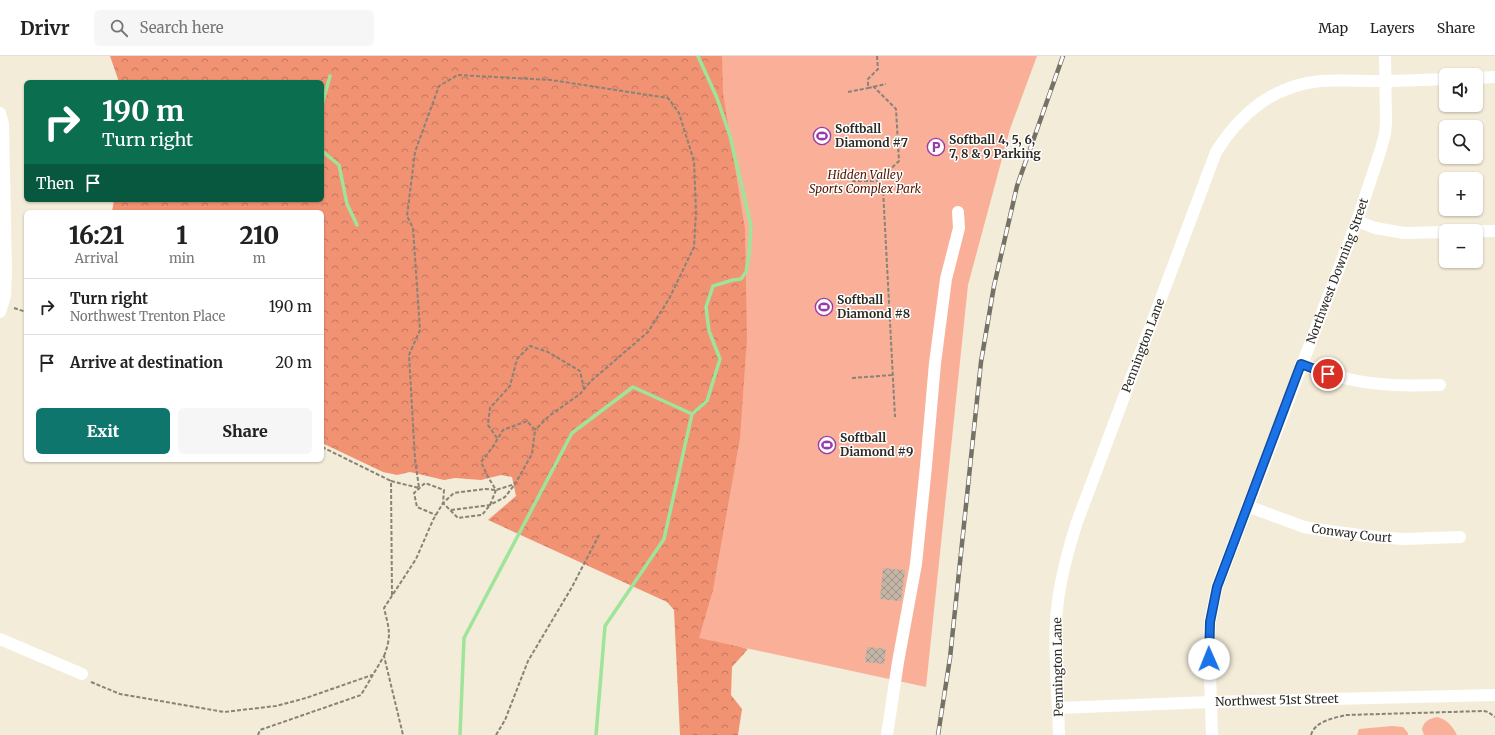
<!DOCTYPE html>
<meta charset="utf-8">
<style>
body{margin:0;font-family:Merriweather,serif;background:#f6f6f6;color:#222;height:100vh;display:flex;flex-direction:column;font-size:15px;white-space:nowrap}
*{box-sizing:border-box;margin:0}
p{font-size:13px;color:#767676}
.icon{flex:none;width:22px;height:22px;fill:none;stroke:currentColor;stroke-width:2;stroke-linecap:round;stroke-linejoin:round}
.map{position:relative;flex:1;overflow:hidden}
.drawer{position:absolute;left:24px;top:154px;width:300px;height:252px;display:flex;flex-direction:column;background:#fff;border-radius:6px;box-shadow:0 1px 3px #0004}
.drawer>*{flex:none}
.hud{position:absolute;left:24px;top:24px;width:300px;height:122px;border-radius:6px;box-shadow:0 1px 3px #0004;background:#0b6e4f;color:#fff;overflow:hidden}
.controls{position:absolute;left:1439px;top:12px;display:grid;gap:8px}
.controls a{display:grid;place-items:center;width:44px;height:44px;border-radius:6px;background:#fff;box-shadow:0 1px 3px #0004;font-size:20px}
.pin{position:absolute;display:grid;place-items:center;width:34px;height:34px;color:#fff;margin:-17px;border:2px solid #fff;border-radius:50%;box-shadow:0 1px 4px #0007}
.me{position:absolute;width:44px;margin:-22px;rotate:359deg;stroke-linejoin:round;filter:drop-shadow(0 0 3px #0008)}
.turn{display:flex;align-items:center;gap:14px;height:84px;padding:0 12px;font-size:18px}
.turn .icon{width:52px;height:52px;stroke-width:2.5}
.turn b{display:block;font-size:28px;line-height:34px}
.then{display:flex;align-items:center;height:38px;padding:0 12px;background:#0003;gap:8px;font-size:15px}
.eta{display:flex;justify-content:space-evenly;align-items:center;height:68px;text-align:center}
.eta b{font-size:24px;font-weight:800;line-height:28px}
.action{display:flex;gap:8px;margin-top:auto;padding:8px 12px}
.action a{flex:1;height:46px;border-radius:6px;background:#0f766e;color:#fff;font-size:16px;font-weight:800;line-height:46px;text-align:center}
.action a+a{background:#f6f6f6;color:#222}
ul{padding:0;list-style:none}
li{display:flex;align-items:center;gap:12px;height:56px;padding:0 12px;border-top:1px solid #e0e0e0}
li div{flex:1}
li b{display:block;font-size:15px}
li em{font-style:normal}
header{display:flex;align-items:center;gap:24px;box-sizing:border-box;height:56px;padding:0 20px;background:#fff;border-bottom:1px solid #e0e0e0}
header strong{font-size:19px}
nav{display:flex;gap:22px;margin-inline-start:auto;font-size:14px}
.search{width:280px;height:36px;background:#f6f6f6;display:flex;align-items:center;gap:10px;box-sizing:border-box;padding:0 14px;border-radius:6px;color:#767676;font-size:15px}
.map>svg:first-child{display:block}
.forest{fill:url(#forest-crowns)}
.green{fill:#fab098}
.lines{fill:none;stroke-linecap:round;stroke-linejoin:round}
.stream{stroke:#9ee499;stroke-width:3.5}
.building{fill:url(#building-cross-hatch)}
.path{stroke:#888377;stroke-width:2;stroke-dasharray:4 2;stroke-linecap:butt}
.minor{stroke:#fff;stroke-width:12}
.rail-casing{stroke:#757165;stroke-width:4.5}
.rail{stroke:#fff;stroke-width:3;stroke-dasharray:9;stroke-linecap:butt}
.route-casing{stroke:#114b97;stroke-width:10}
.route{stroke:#1a73e8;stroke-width:7}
.labels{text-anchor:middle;stroke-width:3;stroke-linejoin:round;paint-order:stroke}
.poi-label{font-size:12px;font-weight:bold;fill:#2d2a23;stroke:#fff;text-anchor:start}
.park-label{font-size:12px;font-style:italic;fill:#511701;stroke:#fff}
.street-label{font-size:12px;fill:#2d2a23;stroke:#fff}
</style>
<header>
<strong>Drivr</strong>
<div class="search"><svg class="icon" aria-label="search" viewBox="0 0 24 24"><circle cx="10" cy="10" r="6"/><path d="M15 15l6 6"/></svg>Search here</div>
<nav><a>Map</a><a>Layers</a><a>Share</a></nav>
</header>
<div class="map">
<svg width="1495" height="679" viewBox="0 0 1495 679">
<defs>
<pattern id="forest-crowns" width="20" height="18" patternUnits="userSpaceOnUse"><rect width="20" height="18" fill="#f19273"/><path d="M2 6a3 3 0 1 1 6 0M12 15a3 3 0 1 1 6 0" fill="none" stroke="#c4775e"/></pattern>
<pattern id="building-cross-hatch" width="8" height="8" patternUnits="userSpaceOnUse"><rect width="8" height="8" fill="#c5b5a7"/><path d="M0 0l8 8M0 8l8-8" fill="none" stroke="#a09388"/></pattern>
</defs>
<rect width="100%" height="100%" fill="#f3ecd9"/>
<path class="forest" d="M110,0H773L749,346L706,581L748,593L732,611L731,639L742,653L738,679H680L674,554L667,546L488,464L516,440L512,421L501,419L481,424L455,422L444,424L410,416L397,419L383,416L322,387V156H112L114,144H322V26H119Z"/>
<path class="green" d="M722,0H1037L1010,73L968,229L926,631L699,582L713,534L740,382L747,282L745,173L723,37Z
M1437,661C1448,664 1452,670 1457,679H1424L1422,673C1424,665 1429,663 1437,661Z
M1392,670L1403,671L1408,677V679H1357L1359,673Z"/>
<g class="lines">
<path class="stream" d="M322,49L330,20
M322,95L339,109L347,148L357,169
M460,679L464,582L572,377L633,331L692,358L707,345L720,303L709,275L706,251L713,230L733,224L741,223L746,216L749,199L751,170L730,80L717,42L698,0
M596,679L605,570L664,483L692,358"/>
</g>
<path class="building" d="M883,512L905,514L901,545L880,543Z
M867,591L886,593L884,608L865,606Z"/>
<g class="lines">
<path class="path" d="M877,0L878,13L868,23V32L886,28
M873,30L896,53L899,105L878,125L883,133L895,361
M848,36L868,32
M852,125H878
M14,252L26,256
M852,322L893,319
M497,382L488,369L490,352L510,330L517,303L530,290L548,296L580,315L584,333
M322,391L391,425
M451,454L490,449L505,441L515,428
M392,539L391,425L419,432L415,403L409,299L420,274L413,172L407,160L415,96L439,30L458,19L551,24L668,42L679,57L694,105L696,156L694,191L669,243L648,276L591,325L580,338L549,360L535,374
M384,600C392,579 389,573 384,552L416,503L433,464L443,447L454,437L485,433L496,434L515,428L532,398L535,374L527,365L503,374L492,392L481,406L488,421L496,434L490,449L482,459L458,462L443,447L444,434L425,427L414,437L417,451L436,459
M91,626L120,638L224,656L276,650L306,642L372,619
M258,679L260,674L361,639L384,600L403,679
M496,679L505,664L528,605L572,531L599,479
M1311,679C1315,665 1334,662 1346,659L1484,655L1488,656L1495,661"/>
<g class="minor">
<path d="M1476,22L1495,21"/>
<path d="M0,57L3,68L6,214L5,240L0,256"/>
<path d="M1357,165L1375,172L1404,177L1446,176"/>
<path d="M1476,175H1495"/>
<path d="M1301,308C1316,313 1332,320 1348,323C1379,330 1409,330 1440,329"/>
<path id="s1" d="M1247,450L1304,471L1322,474L1375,481L1403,483L1460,481"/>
<path d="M0,583L82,618"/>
<path id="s2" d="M1058,652L1211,646L1495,639"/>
<path d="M887,679L898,606L916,508L926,410L935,307L946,223L959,172L958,156"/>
<path id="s3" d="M1059,679C1058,639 1053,592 1057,553C1060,523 1068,494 1077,466L1216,96C1240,58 1274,29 1321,25C1339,24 1358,25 1376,25C1399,25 1423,24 1446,23"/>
<path id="s4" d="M1212,679L1209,589L1210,566L1217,531L1357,165L1380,96L1385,78L1386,67L1385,0"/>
</g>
<defs>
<path id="rail" d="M938,679L950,602L981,306L994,230L1017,130L1063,0"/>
</defs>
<use href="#rail" class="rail-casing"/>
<use href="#rail" class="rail"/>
</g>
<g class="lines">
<defs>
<path id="route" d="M1209,603L1210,566L1217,531L1301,308L1328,318"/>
</defs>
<use href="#route" class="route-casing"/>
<use href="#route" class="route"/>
</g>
<defs>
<symbol id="stadium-ring" viewBox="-11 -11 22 22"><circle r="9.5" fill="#fff" stroke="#983da8" stroke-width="1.5"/><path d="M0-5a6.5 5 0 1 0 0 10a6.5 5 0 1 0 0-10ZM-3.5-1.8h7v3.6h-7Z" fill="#983da8"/></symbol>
<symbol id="parking-ring" viewBox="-11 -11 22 22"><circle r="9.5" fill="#fff" stroke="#983da8" stroke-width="1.5"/><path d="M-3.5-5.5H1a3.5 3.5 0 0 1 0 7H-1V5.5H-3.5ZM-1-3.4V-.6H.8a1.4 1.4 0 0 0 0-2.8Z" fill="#983da8"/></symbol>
</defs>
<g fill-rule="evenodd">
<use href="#stadium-ring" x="812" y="70" width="20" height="20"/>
<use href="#parking-ring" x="926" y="81" width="20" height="20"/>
<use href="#stadium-ring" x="814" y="241" width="20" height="20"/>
<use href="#stadium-ring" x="817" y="379" width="20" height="20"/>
</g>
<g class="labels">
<g class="poi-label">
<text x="835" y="77">Softball<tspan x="835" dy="14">Diamond #7</tspan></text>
<text x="949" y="88">Softball 4, 5, 6,<tspan x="949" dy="14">7, 8 &amp; 9 Parking</tspan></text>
<text x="837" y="248">Softball<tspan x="837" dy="14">Diamond #8</tspan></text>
<text x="840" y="386">Softball<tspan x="840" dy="14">Diamond #9</tspan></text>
</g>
<g class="park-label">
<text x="865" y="123">Hidden Valley<tspan x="865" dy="14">Sports Complex Park</tspan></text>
</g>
<g class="street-label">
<text dy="4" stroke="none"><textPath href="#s4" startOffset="487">Northwest Downing Street</textPath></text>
<text dy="4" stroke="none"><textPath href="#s3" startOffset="404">Pennington Lane</textPath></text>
<text dy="4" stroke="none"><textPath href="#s1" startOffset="109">Conway Court</textPath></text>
<text transform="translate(1058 611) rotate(-91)" y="4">Pennington Lane</text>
<text dy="4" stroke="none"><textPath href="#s2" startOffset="219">Northwest 51st Street</textPath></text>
</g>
</g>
</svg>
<div class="controls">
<a><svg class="icon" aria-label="sound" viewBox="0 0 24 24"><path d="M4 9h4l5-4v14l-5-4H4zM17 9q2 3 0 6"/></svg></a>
<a><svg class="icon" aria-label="search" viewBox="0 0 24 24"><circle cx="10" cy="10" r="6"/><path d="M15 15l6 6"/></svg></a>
<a>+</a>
<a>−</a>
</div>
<div class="pin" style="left:1328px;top:318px;background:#d93025"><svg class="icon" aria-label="arrive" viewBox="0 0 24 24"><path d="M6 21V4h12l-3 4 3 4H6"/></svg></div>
<svg class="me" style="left:1209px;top:603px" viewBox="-20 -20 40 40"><circle r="19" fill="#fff"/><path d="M0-13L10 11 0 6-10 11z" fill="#1a73e8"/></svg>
<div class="hud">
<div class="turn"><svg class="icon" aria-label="right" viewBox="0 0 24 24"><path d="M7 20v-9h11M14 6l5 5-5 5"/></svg><div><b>190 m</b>Turn right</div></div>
<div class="then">Then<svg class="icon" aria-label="arrive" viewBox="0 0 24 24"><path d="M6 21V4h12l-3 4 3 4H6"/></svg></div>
</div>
<section class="drawer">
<div class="eta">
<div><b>16:21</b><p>Arrival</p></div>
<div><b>1</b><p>min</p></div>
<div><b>210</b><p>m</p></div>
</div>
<ul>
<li><svg class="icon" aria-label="right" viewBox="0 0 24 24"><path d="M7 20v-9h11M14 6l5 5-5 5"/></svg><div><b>Turn right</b><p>Northwest Trenton Place</p></div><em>190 m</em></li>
<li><svg class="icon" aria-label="arrive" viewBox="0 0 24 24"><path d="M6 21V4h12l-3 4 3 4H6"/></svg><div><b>Arrive at destination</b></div><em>20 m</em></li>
</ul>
<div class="action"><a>Exit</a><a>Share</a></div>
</section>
</div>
